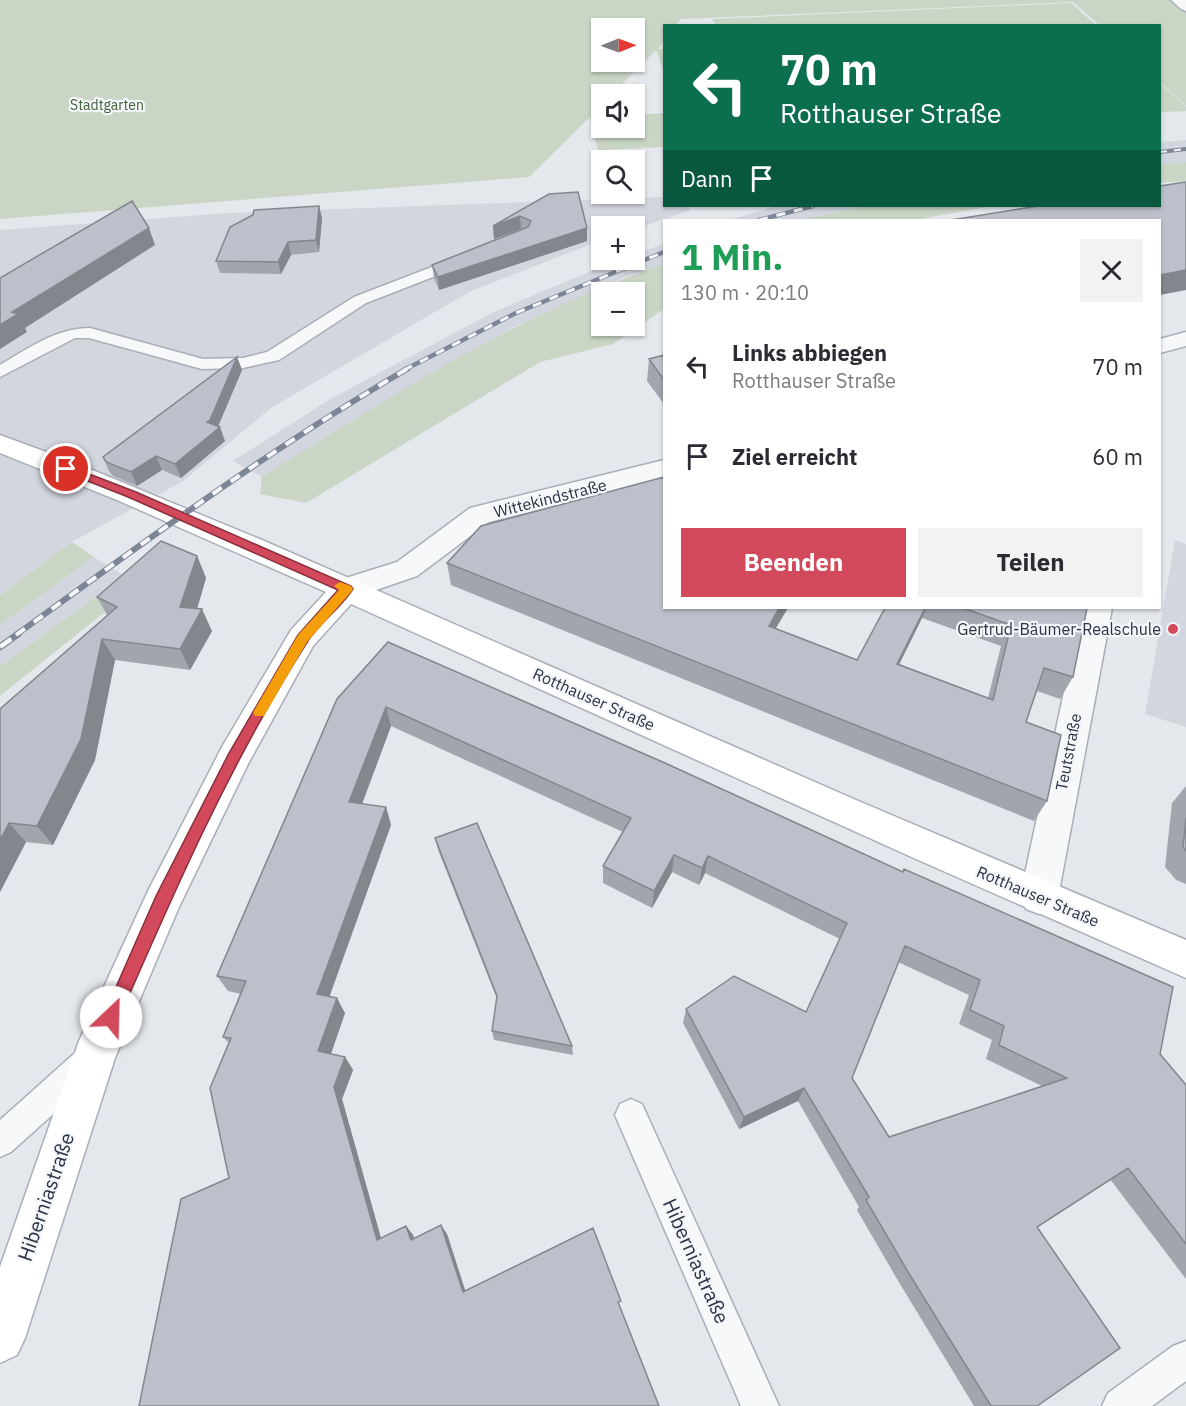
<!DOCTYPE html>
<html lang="de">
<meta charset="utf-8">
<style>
body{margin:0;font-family:"IBM Plex Sans",sans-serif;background:#f2f2f3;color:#2b2b33;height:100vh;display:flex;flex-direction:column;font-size:22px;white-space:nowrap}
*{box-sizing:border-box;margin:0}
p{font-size:20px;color:#7c7c81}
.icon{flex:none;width:33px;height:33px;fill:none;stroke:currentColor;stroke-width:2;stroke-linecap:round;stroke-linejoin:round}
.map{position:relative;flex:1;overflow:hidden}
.panel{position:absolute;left:663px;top:219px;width:498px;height:390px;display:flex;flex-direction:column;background:#fff;border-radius:0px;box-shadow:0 2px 4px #0004}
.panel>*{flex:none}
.guide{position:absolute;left:663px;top:24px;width:498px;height:183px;border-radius:0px;box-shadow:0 2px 4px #0004;background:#0b6e4f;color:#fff;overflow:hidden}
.needle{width:39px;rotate:89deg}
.fabs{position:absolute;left:591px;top:18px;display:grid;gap:12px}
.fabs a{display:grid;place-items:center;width:54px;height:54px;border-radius:0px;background:#fff;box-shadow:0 2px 4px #0004;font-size:30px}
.pin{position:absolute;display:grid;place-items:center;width:51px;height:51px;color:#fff;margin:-26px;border:3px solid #fff;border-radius:50%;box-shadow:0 2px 6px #0007}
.me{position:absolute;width:66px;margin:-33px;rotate:24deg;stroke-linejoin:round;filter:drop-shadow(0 0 4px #0008)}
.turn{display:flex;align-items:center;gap:21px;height:126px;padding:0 18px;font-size:27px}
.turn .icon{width:78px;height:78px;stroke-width:2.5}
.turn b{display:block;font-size:42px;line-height:51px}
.then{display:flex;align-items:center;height:57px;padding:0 18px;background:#0003;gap:12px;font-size:22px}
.round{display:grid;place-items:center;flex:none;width:63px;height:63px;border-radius:0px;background:#f2f2f3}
.head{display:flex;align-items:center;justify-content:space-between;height:102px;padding:0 18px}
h1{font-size:36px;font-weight:700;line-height:45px;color:#1e9e55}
.cta{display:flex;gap:12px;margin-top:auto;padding:12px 18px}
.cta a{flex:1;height:69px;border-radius:0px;background:#d1495b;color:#fff;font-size:24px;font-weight:700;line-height:69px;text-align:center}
.cta a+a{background:#f2f2f3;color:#2b2b33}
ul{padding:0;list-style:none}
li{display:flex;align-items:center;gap:18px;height:90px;padding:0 18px}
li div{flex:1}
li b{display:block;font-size:22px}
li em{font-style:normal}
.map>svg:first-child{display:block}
.built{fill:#d2d6de}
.green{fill:#c9d6c5;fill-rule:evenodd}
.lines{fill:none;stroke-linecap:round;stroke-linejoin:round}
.service-casing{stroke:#a9aeb7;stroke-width:3}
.minor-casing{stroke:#a9aeb7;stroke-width:3}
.secondary-casing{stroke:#a9aeb7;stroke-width:3}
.service{fill:#f7f8fa;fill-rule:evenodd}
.minor{fill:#f7f8fa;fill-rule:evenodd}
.secondary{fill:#fff;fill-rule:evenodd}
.rail-far3-casing{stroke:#7d8696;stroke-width:4}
.rail-far2-casing{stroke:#7d8696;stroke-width:4.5}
.rail-far1-casing{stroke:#7d8696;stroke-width:6}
.rail-casing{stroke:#7d8696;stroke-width:7}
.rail-far3{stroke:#f4f6f9;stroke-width:2;stroke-dasharray:7;stroke-linecap:butt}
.rail-far2{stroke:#f4f6f9;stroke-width:3;stroke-dasharray:9;stroke-linecap:butt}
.rail-far1{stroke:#f4f6f9;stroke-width:4;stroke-dasharray:11;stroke-linecap:butt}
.rail{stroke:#f4f6f9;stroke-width:4.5;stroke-dasharray:14;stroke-linecap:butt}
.wall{fill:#a1a5ae;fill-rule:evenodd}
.shaded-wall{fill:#83868d}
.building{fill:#bbc0ca;stroke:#83868d;stroke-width:1.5;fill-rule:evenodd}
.route{fill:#d1495b;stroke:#882f3b;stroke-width:1.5}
.slow{fill:#f59e0b}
.poi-dot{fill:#d1495b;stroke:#f4f6f9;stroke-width:2}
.labels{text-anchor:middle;stroke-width:4.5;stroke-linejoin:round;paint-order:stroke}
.far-park-label{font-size:14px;fill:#3f6138;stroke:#f4f6f9}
.street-label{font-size:16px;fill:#2b3445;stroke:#f4f6f9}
.poi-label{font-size:16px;fill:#2b3445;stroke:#f4f6f9;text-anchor:end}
.near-street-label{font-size:20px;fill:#2b3445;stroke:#f4f6f9}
</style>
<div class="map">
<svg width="1186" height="1406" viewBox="0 0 1186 1406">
<rect width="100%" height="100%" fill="#e4e7ec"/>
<path class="built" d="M1186,140V162L1160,164V142Z
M664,197V206H688L691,210L635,229L634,226H602L601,240L469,292L271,408L183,481L72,542L0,595V230L229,213Z
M777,206H864L799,220H730Z
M664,244V264L625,277L514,327L360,416L262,477L233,461L332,398L494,312L610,263L620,260H634L635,254Z
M1175,540L1186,544V727L1145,714Z
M94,557L125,576L0,666V625Z"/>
<path class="green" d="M0,0H1186V106L1160,82V26L1099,25L1073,2L681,19L676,25L664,26V41L658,49H664V72L656,50L612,94H602L601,105L591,116H601L602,128H634L635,115L664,113V147L598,150L590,117L529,177L0,219ZM602,28H634V62H602Z
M1071,3L1096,25L716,26L712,19Z
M1160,83L1186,107V111L1160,112Z
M1186,162V181L1160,183V164Z
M864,206H992L914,220H799Z
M664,264V309L613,344L540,362L306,503L260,494L262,477C391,397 520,312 664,264ZM602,292H634V326H602Z
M72,542L94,557L0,625V595Z
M125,576L141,583L0,696V666Z"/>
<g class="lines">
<defs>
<path id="service" d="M463,255L471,260L469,263L366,303L279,360L243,368L202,369L89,338H75L0,377V365C29,348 56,328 90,328L203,359L243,358L267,352L354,297Z
M88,1047L99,1051L103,1062L99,1073L11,1152L0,1157V1120L77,1051Z
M631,1099L642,1104L779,1406H741L615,1115L620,1104Z
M1186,1341V1381L1152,1406H1102L1108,1393L1173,1346Z"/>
<path id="minor" d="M1171,0H1186V11L1181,9Z
M1186,332V346L1160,353V339Z
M664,460V478L489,522L417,576L347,600L336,597L332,589L336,581L397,562L470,508Z
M1082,608H1112L1058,897L1052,909L1039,914L1026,909L1020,897Z"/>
<path id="secondary" d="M0,435L73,462L262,540L856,800L1186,940V978L916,859L351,604L313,646L248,764L179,907L115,1058L25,1338L17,1355L0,1363V1267L79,1041L149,889L222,747L291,630L326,592L117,500L0,453Z"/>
</defs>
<use href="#service" class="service-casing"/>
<use href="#minor" class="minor-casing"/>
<use href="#secondary" class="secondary-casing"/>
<use href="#service" class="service"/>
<use href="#minor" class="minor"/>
<use href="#secondary" class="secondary"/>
<defs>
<path id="rail-far3" d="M1160,152L1186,149"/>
<path id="rail-far2" d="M759,220L813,206
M404,370L516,313L664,252"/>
<path id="rail-far1" d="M16,635C144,542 270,449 407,369"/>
<path id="rail" d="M0,647L18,634"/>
</defs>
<use href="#rail-far3" class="rail-far3-casing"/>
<use href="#rail-far2" class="rail-far2-casing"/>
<use href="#rail-far1" class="rail-far1-casing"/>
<use href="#rail" class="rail-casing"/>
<use href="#rail-far3" class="rail-far3"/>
<use href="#rail-far2" class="rail-far2"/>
<use href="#rail-far1" class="rail-far1"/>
<use href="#rail" class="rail"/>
</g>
<path class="wall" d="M549,194L587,241L439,290L434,278L432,265L522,230L521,229L494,239L493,226Z
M319,206L322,218L319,252L291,255L281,274L220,273L216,261Z
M664,355V404L647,381L649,359Z
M237,357L242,370L218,426L225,441L181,478L162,470L137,486L113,476L109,471L103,457Z
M197,556L206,578L197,609L212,631L190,670L115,660L95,760L53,845L26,842L0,892V709L107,615L97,597Z
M447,563L775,629L857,660L885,608H1087L1073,677L1060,699L1037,691L1026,722L1047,801L1034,821L451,585ZM922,618L1001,646L988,698L899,664Z
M388,642L1160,1054L1186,1085V1279L1110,1179L1037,1227V1406H974L897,1279L857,1210L859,1207L798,1101L739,1129L683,1023L686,1009L806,1012L840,939L705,873L699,885L672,872L652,908L603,883V866L623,832L391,726L362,804L386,807L391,825L329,997L345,1013L331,1054L345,1057L353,1070L342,1099L381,1238L406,1226L413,1235L414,1239L447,1234L465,1291L620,1307L659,1406L229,1178V1043L223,1037L241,994L228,991L217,976ZM898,962L969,995L959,1024L992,1040L986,1059L1042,1086L889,1137L852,1078Z
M1186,786V884L1176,880L1165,867L1172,803Z
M435,838L572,1046L573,1055L494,1040L492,1031L497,999L438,850Z"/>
<path class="shaded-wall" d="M319,206L322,218L319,252L316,240Z
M520,216L521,229L494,239L493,226Z
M149,228L155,245L25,328L27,332L0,349V325L12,312Z
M587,228V241L439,290L438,277Z
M288,242L291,255L281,274L278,262Z
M1186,270V290L1160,295V275Z
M237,357L242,370L217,429L220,427L225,441L181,478L175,464L207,422Z
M156,456L162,470L137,486L131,472Z
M197,556L206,578L191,629L180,607Z
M779,608H788L764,648L769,626Z
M925,608H926L922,618L889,685L897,664Z
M202,609L212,631L190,670L180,649Z
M102,639L115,660L95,760L53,845L37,826Z
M386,707L391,726L356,820L349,802Z
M386,807L391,825L325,1009L317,994Z
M9,823L26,842L0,892V840Z
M674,855L672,872L652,908L654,891Z
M708,856L705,873L699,885L702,868Z
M337,998L345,1013L327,1065L318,1051Z
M345,1057L353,1070L342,1099L384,1249L377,1240L334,1087Z
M804,1088L798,1101L739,1129L744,1117Z
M441,1225L447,1234L468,1299L463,1292Z
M406,1226L413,1235L417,1249L411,1240Z"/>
<path class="building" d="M1186,182V270L1160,275V220H951L1038,206H1160V186Z
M578,192L587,228L438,277L432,265L528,227L531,221L520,216L493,226L549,194Z
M132,201L149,228L12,312L18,314L0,325V278Z
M319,206L316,240L288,242L278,262L216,261L230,227L253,215L254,210Z
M664,355V380L649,359Z
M237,357L210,420L207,422L220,427L175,464L156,456L131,472L106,462L103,457Z
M664,477V608H779L769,626L857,660L885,608H925L897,664L993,700L1011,625L963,608H1087L1073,677L1044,668L1026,722L1061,735L1047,801L447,563L481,526Z
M161,541L197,556L180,607L202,609L180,649L102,639L81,739L37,826L9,823L0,840V709L117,607L97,597Z
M388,642L665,763L903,872L904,869L1173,987L1160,1054L1186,1085V1244L1128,1168L1037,1227L1120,1348L1037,1406H991L908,1272L866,1200L869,1197L804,1088L744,1117L686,1009L734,976L806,1012L847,923L708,856L702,868L674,855L654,891L603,866L631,818L386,707L349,802L386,807L317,994L337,998L318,1051L345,1057L334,1087L377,1240L406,1226L411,1240L441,1225L463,1292L593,1228L621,1301L618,1302L659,1406H139L181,1199L229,1178L210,1088L231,1038L223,1037L246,981L217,976L337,699ZM905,946L980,980L970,1010L1004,1026L999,1045L1067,1078L889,1137L852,1078Z
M1186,818V851L1183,847Z
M477,823L572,1046L492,1031L497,996L435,838Z"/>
<path class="route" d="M66,465L136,492L351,586L353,589C340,609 318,624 306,644C230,763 173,894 117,1023L111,1026L105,1023L103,1017L105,1012L156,896L229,753L298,635L338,590L128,497L62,471L61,469Z"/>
<path class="slow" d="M340,582L351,586L353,589L351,592L307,642L264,716H255L253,713L255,709L298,635L339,590L334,586Z"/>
<circle class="poi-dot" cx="1173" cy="629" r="6"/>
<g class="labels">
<g class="far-park-label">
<text x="107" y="110">Stadtgarten</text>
</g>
<g class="street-label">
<text transform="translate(550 498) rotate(-14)" y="6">Wittekindstraße</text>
<text transform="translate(594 699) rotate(24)" y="6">Rotthauser Straße</text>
<text transform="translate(1068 752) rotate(-79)" y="6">Teutstraße</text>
<text transform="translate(1038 896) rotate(23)" y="6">Rotthauser Straße</text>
</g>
<g class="poi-label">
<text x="1161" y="635">Gertrud-Bäumer-Realschule</text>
</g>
<g class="near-street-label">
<text transform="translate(46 1197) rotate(-71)" y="7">Hiberniastraße</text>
<text transform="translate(696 1261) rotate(66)" y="7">Hiberniastraße</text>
</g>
</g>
</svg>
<div class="fabs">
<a><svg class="needle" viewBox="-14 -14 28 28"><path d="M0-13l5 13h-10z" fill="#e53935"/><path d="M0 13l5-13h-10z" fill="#7c7c81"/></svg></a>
<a><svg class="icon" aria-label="sound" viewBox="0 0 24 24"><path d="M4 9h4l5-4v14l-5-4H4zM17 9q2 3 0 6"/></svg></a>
<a><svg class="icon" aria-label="search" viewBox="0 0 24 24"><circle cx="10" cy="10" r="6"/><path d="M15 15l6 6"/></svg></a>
<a>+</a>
<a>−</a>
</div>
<div class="pin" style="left:66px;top:469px;background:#d93025"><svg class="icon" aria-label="arrive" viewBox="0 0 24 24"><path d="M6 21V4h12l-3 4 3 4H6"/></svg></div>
<svg class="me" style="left:111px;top:1017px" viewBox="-20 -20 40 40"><circle r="19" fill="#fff"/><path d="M0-13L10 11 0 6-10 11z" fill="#d1495b"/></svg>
<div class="guide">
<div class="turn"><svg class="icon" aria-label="left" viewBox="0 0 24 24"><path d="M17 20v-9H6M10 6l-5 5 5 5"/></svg><div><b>70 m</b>Rotthauser Straße</div></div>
<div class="then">Dann<svg class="icon" aria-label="arrive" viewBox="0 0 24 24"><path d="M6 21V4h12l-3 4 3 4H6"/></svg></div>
</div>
<section class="panel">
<div class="head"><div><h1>1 Min.</h1><p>130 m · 20:10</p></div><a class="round"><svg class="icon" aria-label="close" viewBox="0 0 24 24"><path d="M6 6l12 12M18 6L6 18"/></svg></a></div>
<ul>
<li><svg class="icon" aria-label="left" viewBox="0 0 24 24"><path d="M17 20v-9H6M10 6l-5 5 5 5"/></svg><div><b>Links abbiegen</b><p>Rotthauser Straße</p></div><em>70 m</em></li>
<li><svg class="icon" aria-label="arrive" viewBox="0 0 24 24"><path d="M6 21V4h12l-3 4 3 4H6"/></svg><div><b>Ziel erreicht</b></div><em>60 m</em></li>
</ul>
<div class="cta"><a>Beenden</a><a>Teilen</a></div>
</section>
</div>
